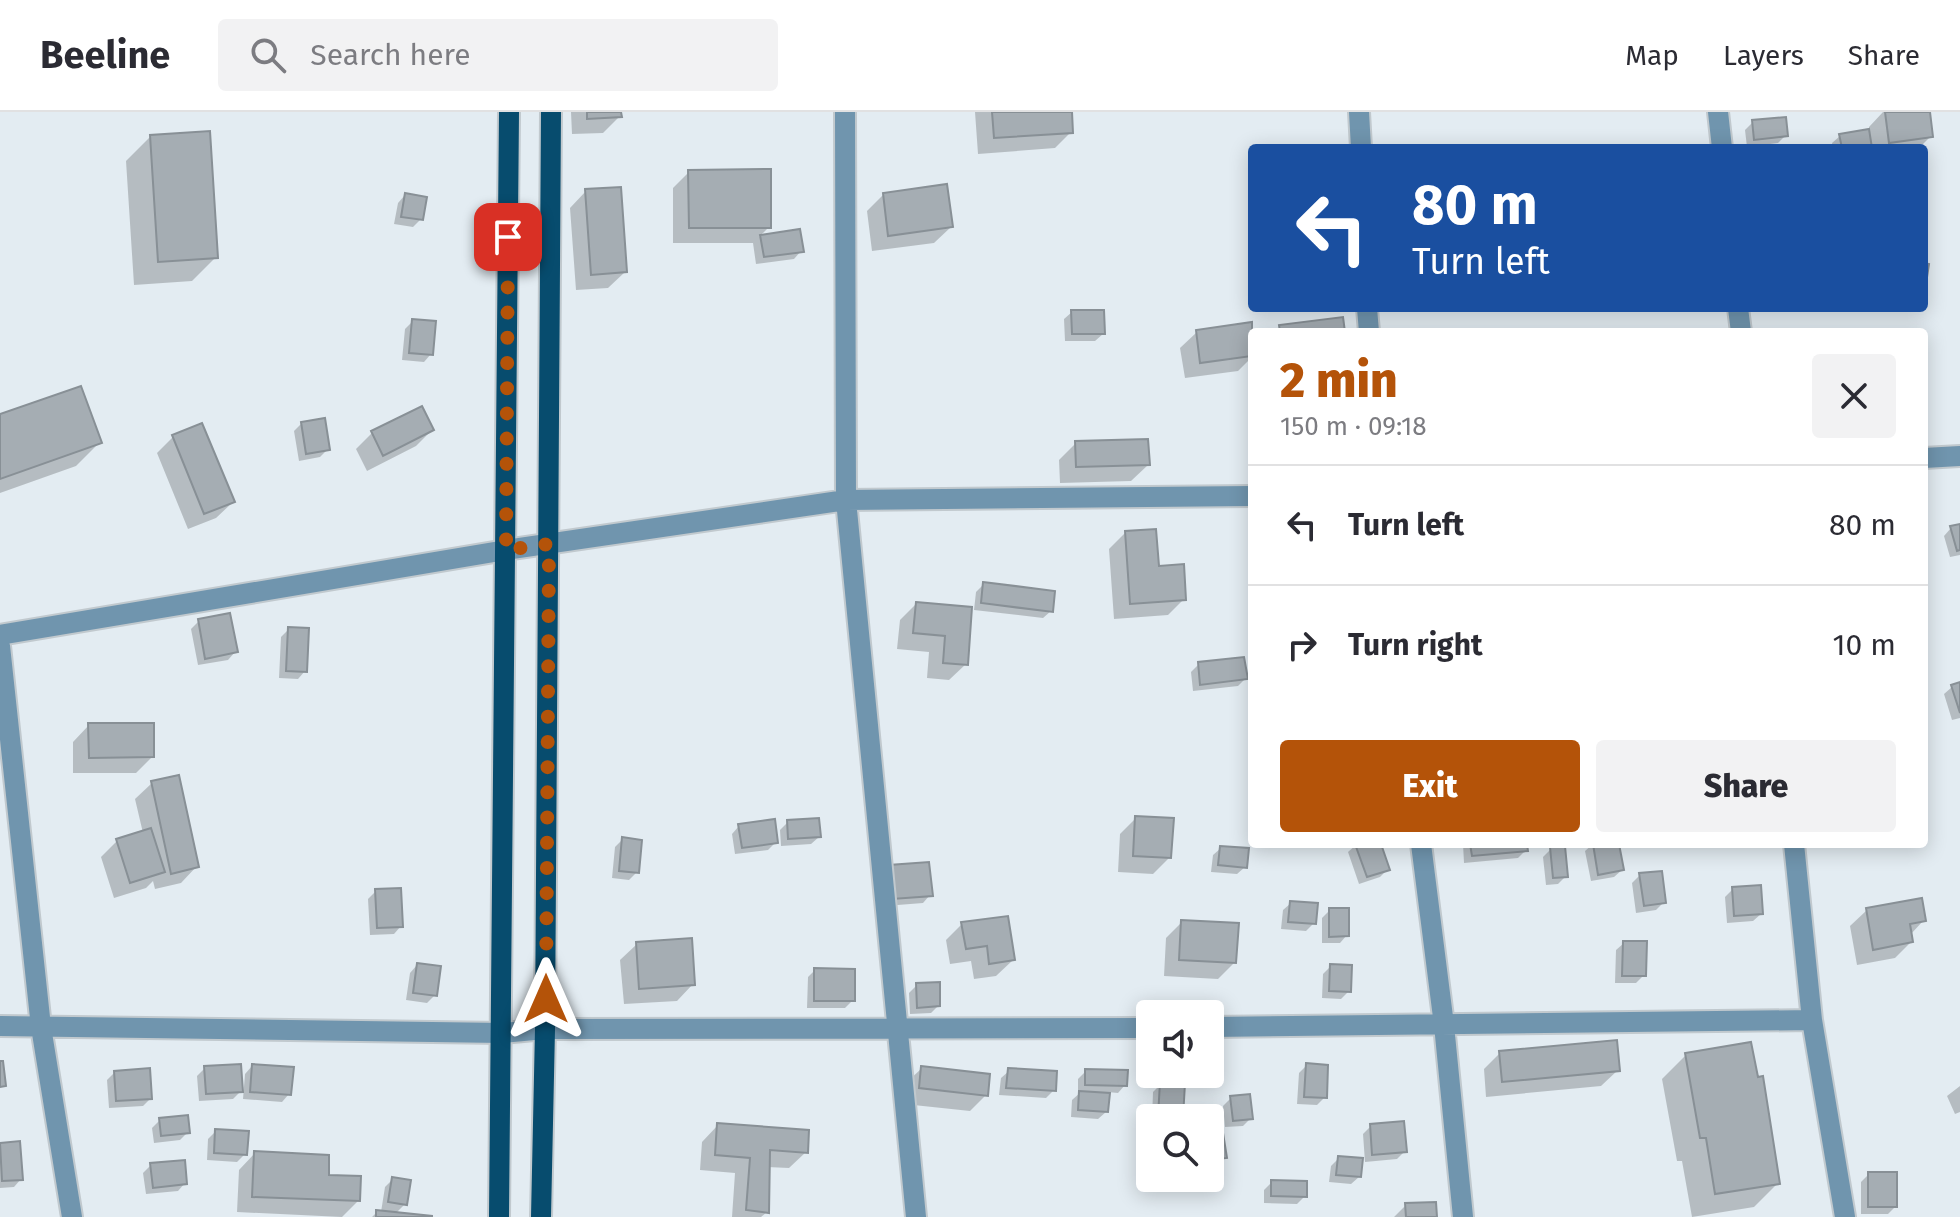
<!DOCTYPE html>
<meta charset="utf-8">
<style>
body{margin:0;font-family:"Fira Sans",sans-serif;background:#f2f2f3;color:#2b2b33;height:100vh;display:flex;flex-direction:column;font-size:30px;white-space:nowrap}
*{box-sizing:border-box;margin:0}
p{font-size:26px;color:#7c7c81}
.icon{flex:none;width:44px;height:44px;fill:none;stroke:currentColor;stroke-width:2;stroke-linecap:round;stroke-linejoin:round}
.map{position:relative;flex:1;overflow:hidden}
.details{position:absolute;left:1248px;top:216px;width:680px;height:520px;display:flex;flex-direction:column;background:#fff;border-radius:8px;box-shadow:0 4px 20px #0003}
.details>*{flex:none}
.guide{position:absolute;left:1248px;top:32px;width:680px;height:168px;border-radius:8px;box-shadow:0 4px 20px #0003;background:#1a4fa0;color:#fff;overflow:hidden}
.buttons{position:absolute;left:1136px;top:888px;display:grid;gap:16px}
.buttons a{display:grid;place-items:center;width:88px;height:88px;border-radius:8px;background:#fff;box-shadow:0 4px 20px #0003;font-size:40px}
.pin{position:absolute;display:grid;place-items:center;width:68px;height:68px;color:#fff;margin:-34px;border-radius:16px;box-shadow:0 4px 12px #0006}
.me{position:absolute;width:88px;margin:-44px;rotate:0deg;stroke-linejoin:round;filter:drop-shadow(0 0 6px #0008)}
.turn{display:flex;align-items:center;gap:28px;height:168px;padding:0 32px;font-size:36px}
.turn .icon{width:104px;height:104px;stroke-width:2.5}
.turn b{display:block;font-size:56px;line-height:68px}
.round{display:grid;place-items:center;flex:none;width:84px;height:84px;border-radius:8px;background:#f2f2f3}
.headline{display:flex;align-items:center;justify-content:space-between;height:136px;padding:0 32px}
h1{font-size:48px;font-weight:800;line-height:60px;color:#b45309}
.primary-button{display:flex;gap:16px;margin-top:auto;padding:16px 32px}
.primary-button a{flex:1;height:92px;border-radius:8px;background:#b45309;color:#fff;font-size:32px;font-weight:800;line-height:92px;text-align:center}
.primary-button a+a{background:#f2f2f3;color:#2b2b33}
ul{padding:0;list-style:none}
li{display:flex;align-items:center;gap:24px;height:120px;padding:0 32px;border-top:2px solid #e1e1e2}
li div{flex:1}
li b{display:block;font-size:30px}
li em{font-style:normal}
header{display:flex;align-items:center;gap:48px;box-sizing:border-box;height:112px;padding:0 40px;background:#fff;border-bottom:2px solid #e1e1e2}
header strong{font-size:38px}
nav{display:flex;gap:44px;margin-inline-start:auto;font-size:28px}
.search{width:560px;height:72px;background:#f2f2f3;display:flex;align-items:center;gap:20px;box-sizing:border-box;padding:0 28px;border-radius:8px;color:#7c7c81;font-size:30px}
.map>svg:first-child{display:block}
.shadow{fill:#0003}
.building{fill:#a5adb3;stroke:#889096;stroke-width:2}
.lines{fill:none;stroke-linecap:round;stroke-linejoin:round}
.minor-casing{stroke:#c1c9ce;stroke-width:24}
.major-casing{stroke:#c1c9ce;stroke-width:24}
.minor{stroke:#7095ae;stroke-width:20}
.major{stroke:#074c6e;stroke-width:20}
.route{stroke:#b45309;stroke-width:14;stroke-dasharray:0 25.2}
</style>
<header>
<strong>Beeline</strong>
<div class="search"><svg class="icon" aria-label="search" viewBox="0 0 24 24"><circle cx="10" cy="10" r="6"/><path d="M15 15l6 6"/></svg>Search here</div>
<nav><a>Map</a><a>Layers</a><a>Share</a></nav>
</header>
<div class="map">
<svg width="1960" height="1105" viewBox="0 0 1960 1105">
<rect width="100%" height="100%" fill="#e3ecf2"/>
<path class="shadow" d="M571,0H619L620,4L603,21L572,22Z
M975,0H1070L1071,20L1055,36L978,42Z
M1883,0H1928L1931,24L1919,36H1833L1832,31L1840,24L1869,19V15Z
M1753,10L1786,23L1778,31L1747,35L1745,18Z
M150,25L216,145L192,169L134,173L126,49Z
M689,60L769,115L759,125L799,120L801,139L794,147L756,152L753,131H673V76Z
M586,79L625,160L608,176L576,178L570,96Z
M405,83L421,107L413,115L394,112L398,91Z
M883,83L951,115L934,131L872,139L867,99Z
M1072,200L1103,222L1095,229H1065L1064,207Z
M413,209L431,242L424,250L402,248L405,217Z
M1197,220L1252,225V245L1238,259L1185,266L1180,236Z
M421,296L432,318L416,334L367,359L356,337L372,321Z
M0,304L100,330L76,354L0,381Z
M302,311L328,337L320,345L299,349L294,319Z
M173,325L233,390L216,406L188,417L157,341Z
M1076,331L1148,353L1131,369L1060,371L1059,348Z
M1960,414V443L1950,445L1944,424L1951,416Z
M1125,421L1184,487L1168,503L1114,507L1109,437Z
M984,472L1051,499L1043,506L974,498L976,480Z
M916,492L970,497L966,552L949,568L927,566L929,540L897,537L900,508Z
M199,509L235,540L228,548L198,553L191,517Z
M289,517L305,559L298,567L279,566L281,525Z
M1199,552L1246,566L1238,574L1193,579L1191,560Z
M1960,572V606L1952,608L1944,582L1952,575Z
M89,613L152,645L136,661H73V630Z
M152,671L197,754L181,771L155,777L153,769L146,776L114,786L101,745L117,729L143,721L135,687Z
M1136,706L1169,746L1153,762L1118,760L1120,722Z
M788,710L819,725L811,732L781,734L780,718Z
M739,714L776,730L768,738L735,742L732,722Z
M623,727L637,760L629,768L612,766L615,735Z
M1357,732H1379L1388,757L1380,765L1359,772L1348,740Z
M1463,732H1525L1526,738L1518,746L1464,751Z
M1593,732H1617L1622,758L1614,765L1591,769L1585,739Z
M1221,736L1245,755L1237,762L1211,760L1213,743Z
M1551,737L1566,764L1558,772L1546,773L1543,745Z
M890,755L930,783L923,791L885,794Z
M1640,763L1664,790L1656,798L1636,801L1632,771Z
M1733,777L1761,802L1753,809L1727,811L1725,785Z
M376,779L401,814L394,822L370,823L368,787Z
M1291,791L1314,811L1306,819L1281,817L1283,798Z
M1330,798L1347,823L1340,831H1322V806Z
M1867,798L1924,808L1910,823L1911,830L1895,846L1857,853L1850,814Z
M1182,810L1234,851L1218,867L1164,864L1166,826Z
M962,812L1013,848L996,864L974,867L971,849L950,852L946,828Z
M1624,831L1644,863L1636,871H1615L1616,838Z
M637,832L693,872L677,889L624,892L620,848Z
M417,853L435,883L427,891L406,888L410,861Z
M1331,854L1349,879L1341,887L1322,886L1323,862Z
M815,858L853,888L845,896H807L808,865Z
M917,873L938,894L931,901L910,902L909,881Z
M1500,941L1618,958L1601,974L1486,985L1484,957Z
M1686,943L1778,1071L1754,1095L1692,1105L1682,1049H1677L1662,967Z
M1307,953L1325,985L1317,993L1297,992L1299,961Z
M252,954L289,982L282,990L243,987L245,962Z
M205,956L241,979L233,987L199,989L197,964Z
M922,956L986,983L970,999L904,992L905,972Z
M1009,959L1054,978L1046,986L999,983L1001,966Z
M1086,959L1125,973L1118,981L1108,980L1106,1000L1098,1007L1071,1005L1072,988L1081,980H1078V967Z
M115,960L150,987L143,994L109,996L107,968Z
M1161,972L1181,1005L1180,1006H1152L1153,980Z
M1960,974V1000L1955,1002L1947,984Z
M1231,986L1251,1006L1243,1014L1225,1015L1223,994Z
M160,1008L188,1020L180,1028L154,1031L152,1016Z
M718,1013L806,1040L789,1056L767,1055V1100L761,1105H732L735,1061L700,1058L702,1030Z
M1371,1014L1405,1039L1397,1047L1365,1050L1363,1022Z
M216,1019L245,1042L237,1050L207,1048L208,1027Z
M1210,1024L1225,1045L1217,1053L1210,1054Z
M19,1031L21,1067L14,1075L0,1076V1033Z
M255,1041L326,1064L358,1089L342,1105L237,1100L239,1058Z
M1339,1046L1359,1065L1351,1072L1329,1070L1331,1054Z
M151,1053L185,1071L178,1079L146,1082L143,1061Z
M1869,1062L1896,1094L1888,1102H1861V1070Z
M393,1067L405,1092L395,1102L427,1105H372L377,1100H381L385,1075Z
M1272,1070L1305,1084L1297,1092L1264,1091V1078Z
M1406,1093L1435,1105H1394Z"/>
<path class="building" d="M587,0H621L622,5L587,7Z
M992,0H1072L1073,21L994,26Z
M1885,0H1930L1933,25L1889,31Z
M1786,5L1788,24L1754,28L1752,8Z
M1869,17L1872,36H1842L1839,22Z
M210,19L218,146L158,150L150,23Z
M771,57V116H689L688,58Z
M947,72L953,115L888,124L883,81Z
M621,75L627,160L591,163L585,77Z
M405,81L427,85L423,108L401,105Z
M800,117L804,140L764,145L760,123Z
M1924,151L1929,152L1926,172H1924Z
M1071,198H1104L1105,222H1072Z
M1343,205L1345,220H1280L1279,213Z
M412,207L436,209L433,243L409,241Z
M1252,210V244L1200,251L1196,218Z
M81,274L102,331L0,367V302Z
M422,294L434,318L383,344L371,319Z
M325,306L330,338L306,342L301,310Z
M202,311L235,390L204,402L172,323Z
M1148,327L1150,353L1076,355L1075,329Z
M1960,412V438L1957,439L1950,414Z
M1156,417L1159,454L1184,452L1186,488L1130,492L1125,419Z
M983,470L1055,479L1053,500L981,491Z
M916,490L972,495L968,553L943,551L945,524L913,521Z
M230,501L238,540L205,547L198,507Z
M288,515L309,516L307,560L286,559Z
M1244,545L1248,567L1200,573L1198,550Z
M1960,570V601L1951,573Z
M88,611H154V645L89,646Z
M179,663L199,755L171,762L151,669Z
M1135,704L1174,706L1171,746L1133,744Z
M819,706L821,725L788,727L787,708Z
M775,707L778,731L742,736L738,712Z
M151,716L165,760L130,771L116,727Z
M622,725L642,728L639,761L619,759Z
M1355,732H1381L1390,758L1367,765Z
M1470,732H1527L1528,739L1472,744Z
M1593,732H1619L1624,758L1598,763Z
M1220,734L1249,736L1247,756L1218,753Z
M1565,734L1568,765L1553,766L1550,735Z
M929,750L933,784L892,787L889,753Z
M1662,759L1666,791L1644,794L1639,761Z
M1761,773L1763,802L1734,804L1732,775Z
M401,776L403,815L377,816L375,777Z
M1922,786L1926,809L1910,812L1913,830L1873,838L1866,796Z
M1290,789L1318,791L1316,812L1288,810Z
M1329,796H1349V824L1329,825Z
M1008,804L1015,848L989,852L987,834L966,837L961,810Z
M1181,808L1239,811L1236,851L1179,848Z
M692,826L695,873L639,877L636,830Z
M1623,829H1647L1646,864H1622Z
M417,851L441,854L437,884L413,881Z
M1330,852L1352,853L1351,880L1329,879Z
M814,856L855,857V889H814Z
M940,870V894L917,896L916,871Z
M1617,928L1620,959L1502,970L1499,939Z
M1751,930L1758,965L1763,964L1780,1072L1715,1082L1706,1026H1700L1685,941Z
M0,949H3L6,974L0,975Z
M1306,951L1328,953L1327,986L1304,985Z
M241,952L243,980L206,982L204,954Z
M252,952L294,955L291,983L250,980Z
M921,954L990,962L988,984L919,976Z
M150,956L152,987L116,989L114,959Z
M1008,956L1057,959L1056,979L1006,976Z
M1085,957L1128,958L1127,974L1085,973Z
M1160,970L1185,971L1183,1006L1158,1005Z
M1079,979L1110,981L1108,1000L1078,998Z
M1250,982L1253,1007L1233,1009L1230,984Z
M188,1003L190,1021L161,1024L159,1006Z
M1404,1009L1407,1040L1372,1043L1370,1012Z
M717,1011L809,1018L808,1041L770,1038L769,1101L746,1098L750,1046L715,1043Z
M215,1017L249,1019L247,1043L214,1041Z
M1223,1021L1227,1046L1210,1048V1022Z
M20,1029L23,1068L2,1069L0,1031Z
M254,1039L329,1043V1063L361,1064L360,1089L252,1085Z
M1338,1044L1363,1046L1361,1065L1336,1063Z
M185,1048L187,1072L153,1076L150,1051Z
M1868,1060H1897V1095H1868Z
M392,1065L411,1068L407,1093L388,1090Z
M1271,1068L1307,1069V1085L1271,1084Z
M1436,1090L1437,1105H1406L1405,1091Z
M376,1098L432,1104V1105H376Z"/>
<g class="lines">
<defs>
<path id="minor" d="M845,0L846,388L916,1105
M1359,0L1361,36
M1718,0L1722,36
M1367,196L1369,220
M1738,196L1741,220
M1924,346L1960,344
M0,523L506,438L846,388L1252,384
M0,534L41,915L72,1105
M1421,732L1444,913L1463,1105
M1794,732L1812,908
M0,914L503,921L545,917L1150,916
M1210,915L1812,908L1845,1105"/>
<path id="major" d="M499,1105L509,0
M541,1105L545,917L551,0"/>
</defs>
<use href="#minor" class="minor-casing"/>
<use href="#major" class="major-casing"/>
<use href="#minor" class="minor"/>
<use href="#major" class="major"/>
</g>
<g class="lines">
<path class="route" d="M508,125L506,438L549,432L546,887"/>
</g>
</svg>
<div class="buttons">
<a><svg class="icon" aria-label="sound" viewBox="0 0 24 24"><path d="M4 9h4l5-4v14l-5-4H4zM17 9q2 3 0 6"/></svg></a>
<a><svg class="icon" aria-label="search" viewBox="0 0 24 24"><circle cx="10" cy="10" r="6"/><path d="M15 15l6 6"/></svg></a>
</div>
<div class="pin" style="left:508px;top:125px;background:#d93025"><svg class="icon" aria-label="arrive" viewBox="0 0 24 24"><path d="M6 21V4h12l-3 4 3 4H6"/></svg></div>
<svg class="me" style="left:546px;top:887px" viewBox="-20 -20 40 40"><path d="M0-17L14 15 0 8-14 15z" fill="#b45309" stroke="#fff" stroke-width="4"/></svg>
<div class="guide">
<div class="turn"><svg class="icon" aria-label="left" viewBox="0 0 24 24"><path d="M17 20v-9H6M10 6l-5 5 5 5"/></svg><div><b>80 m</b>Turn left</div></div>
</div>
<section class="details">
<div class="headline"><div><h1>2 min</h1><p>150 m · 09:18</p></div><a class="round"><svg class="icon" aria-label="close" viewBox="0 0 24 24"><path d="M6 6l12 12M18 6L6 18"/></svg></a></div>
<ul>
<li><svg class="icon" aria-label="left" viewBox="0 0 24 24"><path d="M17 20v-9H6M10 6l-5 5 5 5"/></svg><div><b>Turn left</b></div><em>80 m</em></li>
<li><svg class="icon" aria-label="right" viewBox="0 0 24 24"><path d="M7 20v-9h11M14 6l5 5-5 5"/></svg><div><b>Turn right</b></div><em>10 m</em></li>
</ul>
<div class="primary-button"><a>Exit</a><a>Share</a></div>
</section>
</div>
